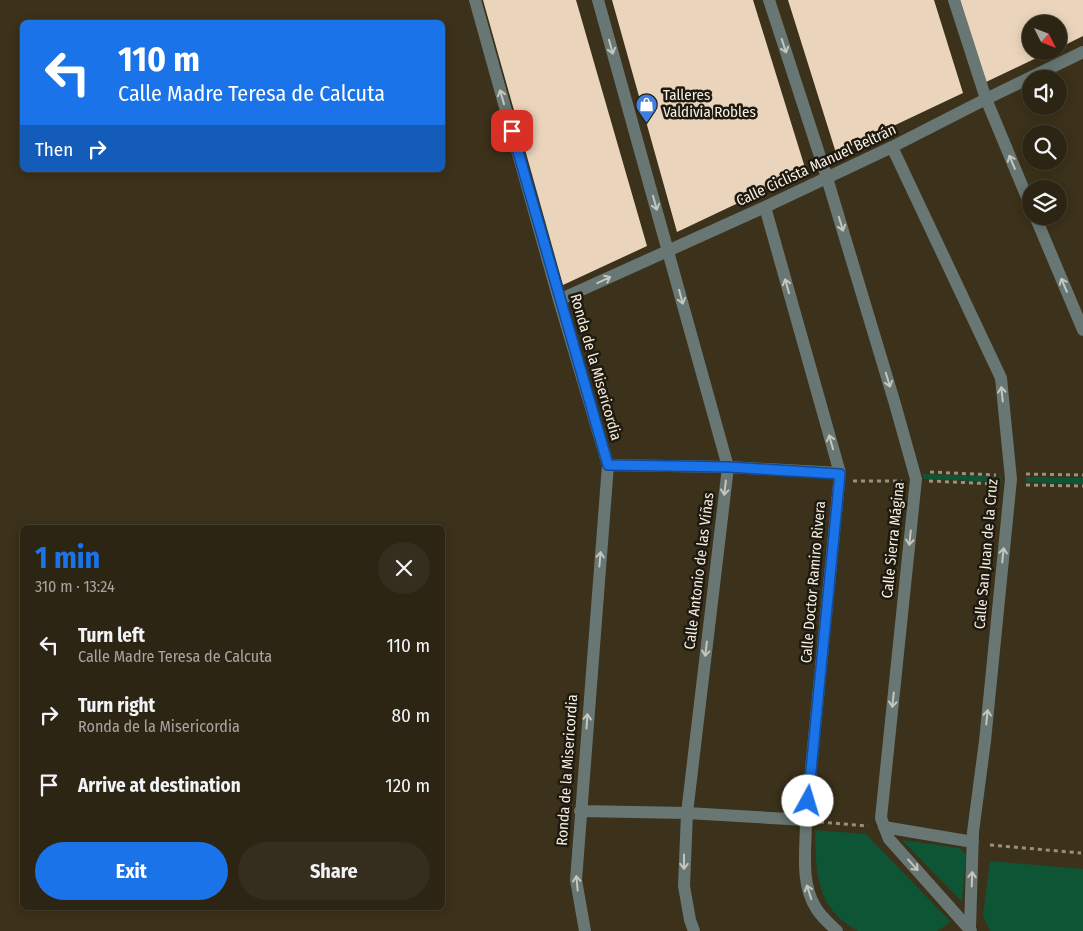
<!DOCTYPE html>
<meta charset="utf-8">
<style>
body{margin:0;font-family:"Fira Sans Condensed",sans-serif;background:#352d1d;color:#f1f3f6;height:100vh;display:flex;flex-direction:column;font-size:19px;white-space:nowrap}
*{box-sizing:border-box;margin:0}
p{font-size:16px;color:#a7a5a0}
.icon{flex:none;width:28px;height:28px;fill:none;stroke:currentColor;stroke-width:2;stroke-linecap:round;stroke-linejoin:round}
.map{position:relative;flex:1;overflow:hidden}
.panel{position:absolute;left:20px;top:525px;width:425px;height:385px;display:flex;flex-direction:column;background:#2d2514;border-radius:8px;box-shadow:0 2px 12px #0003,0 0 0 1px #484234}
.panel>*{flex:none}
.banner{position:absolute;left:20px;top:20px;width:425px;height:152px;border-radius:8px;box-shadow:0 2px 12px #0003,0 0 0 1px #484234;background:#1a73e8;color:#fff;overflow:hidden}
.needle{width:32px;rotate:132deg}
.buttons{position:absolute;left:1022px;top:15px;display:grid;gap:10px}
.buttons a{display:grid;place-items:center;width:45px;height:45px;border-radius:50%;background:#2d2514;box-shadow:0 2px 12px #0003,0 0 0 1px #484234;font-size:25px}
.pin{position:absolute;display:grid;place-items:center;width:42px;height:42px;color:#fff;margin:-21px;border-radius:10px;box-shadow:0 2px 8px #0006}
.me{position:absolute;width:55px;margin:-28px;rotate:6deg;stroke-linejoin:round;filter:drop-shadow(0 0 4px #0008)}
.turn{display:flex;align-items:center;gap:18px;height:105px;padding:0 15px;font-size:22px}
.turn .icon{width:65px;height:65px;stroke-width:2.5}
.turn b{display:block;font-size:35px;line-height:42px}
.then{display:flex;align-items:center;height:48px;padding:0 15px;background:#0003;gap:10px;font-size:19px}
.round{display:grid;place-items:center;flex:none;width:52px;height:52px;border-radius:26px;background:#352d1d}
.headline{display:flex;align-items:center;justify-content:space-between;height:85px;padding:0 15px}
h1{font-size:30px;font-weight:700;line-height:38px;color:#1a73e8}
.action{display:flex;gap:10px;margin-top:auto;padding:10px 15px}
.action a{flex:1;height:58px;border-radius:30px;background:#1a73e8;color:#fff;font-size:20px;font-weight:700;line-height:58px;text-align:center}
.action a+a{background:#352d1d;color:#f1f3f6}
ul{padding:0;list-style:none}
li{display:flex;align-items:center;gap:15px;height:70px;padding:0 15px}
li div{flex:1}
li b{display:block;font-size:19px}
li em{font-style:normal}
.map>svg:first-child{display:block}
.green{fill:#0e5536}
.building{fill:#ead5bc}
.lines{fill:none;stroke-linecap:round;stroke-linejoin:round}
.path{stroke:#99907d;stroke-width:3;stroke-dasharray:4 4;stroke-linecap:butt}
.minor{stroke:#687774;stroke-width:12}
.oneway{stroke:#c5c6bc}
.route-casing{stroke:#114b97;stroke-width:12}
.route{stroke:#1a73e8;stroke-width:9}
.labels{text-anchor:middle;stroke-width:5;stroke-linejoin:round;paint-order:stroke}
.poi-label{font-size:15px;fill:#f7f0e2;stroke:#1f1a10;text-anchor:start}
.street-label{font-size:15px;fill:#f7f0e2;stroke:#1f1a10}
</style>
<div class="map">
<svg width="1083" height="931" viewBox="0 0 1083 931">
<rect width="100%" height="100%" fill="#3c311a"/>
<path class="green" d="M923,474L1001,477V482L923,479Z
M1026,477L1083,478V484L1026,482Z
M815,830L866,834L951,922L937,931H858C815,908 816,873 815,830Z
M902,840L959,848L966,854L962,902Z
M990,861L1083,869V931H990L983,916Z"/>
<path class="building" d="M483,0H576L647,246L563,285Z
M612,0H753L806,171L677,232Z
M788,0H934L963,93L836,153Z
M960,0H1083V36L1059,48V24H1031V51H1051L986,82Z"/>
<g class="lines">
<path class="path" d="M930,472L996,475
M1026,474L1083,475
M853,481H902
M929,481L996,484
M1026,485L1083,486
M820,822L868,826
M990,845L1081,853"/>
<path class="minor" d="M475,0L559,300L608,465L576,880L585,931
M598,0L728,467L687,813L684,886L690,920L694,931
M769,0L827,178L895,404L916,479L881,818L889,839L971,931
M954,0L986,99L1031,207
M892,147L1001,378L1011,479L985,741L973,832L970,928
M765,207L840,473L806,820C806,849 800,883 816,908C821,917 830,924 837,931
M1035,216L1083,330
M559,300L765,207L892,147L986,99L1083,52
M608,465L728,467L840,473
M580,811L687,813L806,820
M884,827L973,842"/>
</g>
<defs><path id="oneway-shaft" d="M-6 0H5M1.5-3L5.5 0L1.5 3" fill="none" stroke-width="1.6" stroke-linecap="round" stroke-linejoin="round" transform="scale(1.25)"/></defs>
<g class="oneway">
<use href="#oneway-shaft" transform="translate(784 46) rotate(72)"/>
<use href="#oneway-shaft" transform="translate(611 47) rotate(74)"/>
<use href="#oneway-shaft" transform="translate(502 97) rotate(-106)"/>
<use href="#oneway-shaft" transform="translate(1012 162) rotate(-113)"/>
<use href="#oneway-shaft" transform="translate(655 203) rotate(74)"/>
<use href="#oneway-shaft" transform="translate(841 224) rotate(73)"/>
<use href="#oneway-shaft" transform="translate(604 280) rotate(-25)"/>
<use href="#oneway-shaft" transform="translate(1064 285) rotate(-113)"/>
<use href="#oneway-shaft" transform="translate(787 286) rotate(-106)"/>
<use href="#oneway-shaft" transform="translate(681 297) rotate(75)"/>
<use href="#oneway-shaft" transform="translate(888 380) rotate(73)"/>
<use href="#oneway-shaft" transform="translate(1002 394) rotate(-96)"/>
<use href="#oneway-shaft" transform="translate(831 442) rotate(-106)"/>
<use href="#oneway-shaft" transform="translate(725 488) rotate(97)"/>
<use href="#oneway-shaft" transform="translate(910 538) rotate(96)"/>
<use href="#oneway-shaft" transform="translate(1003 555) rotate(-84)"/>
<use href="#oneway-shaft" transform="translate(600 559) rotate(-85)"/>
<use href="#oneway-shaft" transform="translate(706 649) rotate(97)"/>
<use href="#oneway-shaft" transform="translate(893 700) rotate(96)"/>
<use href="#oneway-shaft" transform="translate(987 717) rotate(-84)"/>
<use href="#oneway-shaft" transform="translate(587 721) rotate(-86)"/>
<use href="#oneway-shaft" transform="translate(684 862) rotate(90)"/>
<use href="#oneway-shaft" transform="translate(913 865) rotate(48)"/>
<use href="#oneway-shaft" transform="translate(972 879) rotate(-88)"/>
<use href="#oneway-shaft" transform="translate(577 883) rotate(-95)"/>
<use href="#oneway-shaft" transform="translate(809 892) rotate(-108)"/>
</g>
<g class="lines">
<defs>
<path id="route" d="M512,131L608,465L728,467L840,474L808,801"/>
</defs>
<use href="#route" class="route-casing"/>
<use href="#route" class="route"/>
</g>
<defs>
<symbol id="shop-pin" viewBox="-11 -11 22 30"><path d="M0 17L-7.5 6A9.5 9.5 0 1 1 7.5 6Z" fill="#3f7fe0" stroke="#1f1a10"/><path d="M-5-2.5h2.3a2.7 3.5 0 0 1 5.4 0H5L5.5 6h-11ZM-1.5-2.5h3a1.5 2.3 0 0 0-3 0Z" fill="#fff"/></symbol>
</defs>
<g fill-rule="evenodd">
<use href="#shop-pin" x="634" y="92" width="25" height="34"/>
</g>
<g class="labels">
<g class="poi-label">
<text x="663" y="100">Talleres<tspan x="663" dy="17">Valdivia Robles</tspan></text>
</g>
<g class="street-label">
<text transform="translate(816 165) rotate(-25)" y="5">Calle Ciclista Manuel Beltrán</text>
<text transform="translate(596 367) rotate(74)" y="5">Ronda de la Misericordia</text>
<text transform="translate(893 540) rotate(-84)" y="5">Calle Sierra Mágina</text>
<text transform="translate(986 554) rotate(-85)" y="5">Calle San Juan de la Cruz</text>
<text transform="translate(699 571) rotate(-83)" y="5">Calle Antonio de las Viñas</text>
<text transform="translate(813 582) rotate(-85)" y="5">Calle Doctor Ramiro Rivera</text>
<text transform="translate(567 770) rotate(-86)" y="5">Ronda de la Misericordia</text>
</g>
</g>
</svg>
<div class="buttons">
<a><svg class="needle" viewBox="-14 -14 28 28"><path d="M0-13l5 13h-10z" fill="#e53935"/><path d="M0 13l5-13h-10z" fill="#a7a5a0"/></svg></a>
<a><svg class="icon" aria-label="sound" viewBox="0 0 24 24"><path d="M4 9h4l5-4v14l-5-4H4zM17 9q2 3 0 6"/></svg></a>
<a><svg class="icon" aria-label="search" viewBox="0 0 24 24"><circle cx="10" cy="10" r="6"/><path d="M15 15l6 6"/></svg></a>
<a><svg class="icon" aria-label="layers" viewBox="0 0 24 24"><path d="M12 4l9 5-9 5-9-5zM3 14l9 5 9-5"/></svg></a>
</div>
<div class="pin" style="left:512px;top:131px;background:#d93025"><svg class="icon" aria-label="arrive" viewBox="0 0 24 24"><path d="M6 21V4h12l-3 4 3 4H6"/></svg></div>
<svg class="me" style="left:808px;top:801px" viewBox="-20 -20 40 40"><circle r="19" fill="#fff"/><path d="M0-13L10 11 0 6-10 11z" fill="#1a73e8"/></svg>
<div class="banner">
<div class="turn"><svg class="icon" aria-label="left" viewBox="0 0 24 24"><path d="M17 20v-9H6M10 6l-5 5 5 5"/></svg><div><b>110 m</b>Calle Madre Teresa de Calcuta</div></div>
<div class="then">Then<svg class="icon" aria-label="right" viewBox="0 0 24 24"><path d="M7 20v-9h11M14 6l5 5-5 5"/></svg></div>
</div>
<section class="panel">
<div class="headline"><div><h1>1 min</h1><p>310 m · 13:24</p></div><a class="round"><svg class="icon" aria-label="close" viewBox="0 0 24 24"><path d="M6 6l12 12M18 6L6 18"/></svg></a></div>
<ul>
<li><svg class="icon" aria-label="left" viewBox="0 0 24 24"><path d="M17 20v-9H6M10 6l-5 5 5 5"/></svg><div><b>Turn left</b><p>Calle Madre Teresa de Calcuta</p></div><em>110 m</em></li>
<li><svg class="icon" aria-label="right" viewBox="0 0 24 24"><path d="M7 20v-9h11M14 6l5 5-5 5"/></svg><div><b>Turn right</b><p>Ronda de la Misericordia</p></div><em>80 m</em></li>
<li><svg class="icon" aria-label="arrive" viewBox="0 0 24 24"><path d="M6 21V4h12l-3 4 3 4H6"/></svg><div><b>Arrive at destination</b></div><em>120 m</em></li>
</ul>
<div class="action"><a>Exit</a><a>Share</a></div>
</section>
</div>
